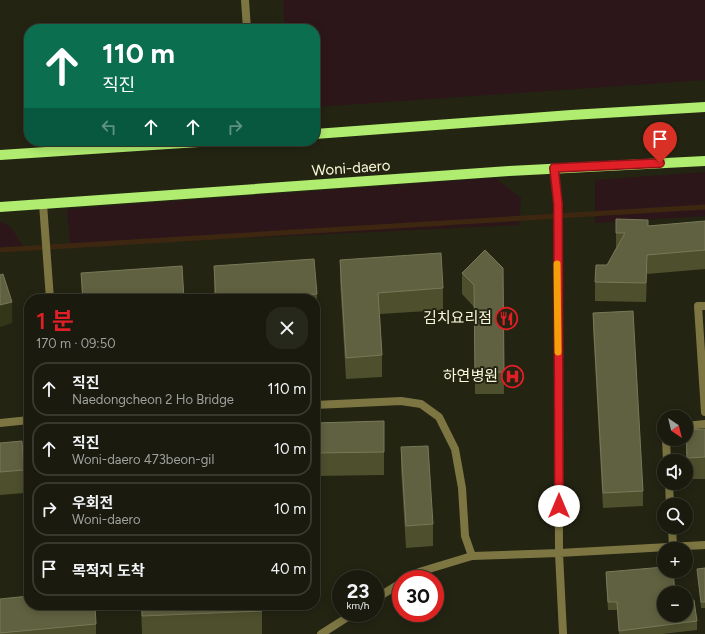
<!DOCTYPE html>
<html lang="ko">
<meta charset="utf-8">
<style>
body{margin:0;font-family:Figtree,"Noto Sans KR",sans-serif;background:#27281c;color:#f1f3f6;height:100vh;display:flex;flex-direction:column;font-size:15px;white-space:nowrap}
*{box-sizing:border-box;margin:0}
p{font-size:13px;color:#9fa19e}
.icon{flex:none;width:22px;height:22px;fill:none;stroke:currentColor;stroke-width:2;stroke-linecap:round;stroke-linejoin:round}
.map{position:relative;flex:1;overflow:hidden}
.drawer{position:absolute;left:24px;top:294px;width:296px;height:316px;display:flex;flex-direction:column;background:#1a1b0e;border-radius:16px;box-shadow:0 2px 10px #0003,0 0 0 1px #38392e}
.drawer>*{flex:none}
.guide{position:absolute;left:24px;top:24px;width:296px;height:122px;border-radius:16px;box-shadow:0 2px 10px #0003,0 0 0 1px #38392e;background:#0b6e4f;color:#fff;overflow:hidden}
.needle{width:26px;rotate:145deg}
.buttons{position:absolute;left:657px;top:410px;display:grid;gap:8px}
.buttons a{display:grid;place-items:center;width:36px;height:36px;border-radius:50%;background:#1a1b0e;box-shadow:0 2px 10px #0003,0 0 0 1px #38392e;font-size:20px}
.speed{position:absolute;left:332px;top:570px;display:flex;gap:8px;font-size:20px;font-weight:700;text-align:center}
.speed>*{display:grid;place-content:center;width:52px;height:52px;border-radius:50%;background:#1a1b0e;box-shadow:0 2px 10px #0003,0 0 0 1px #38392e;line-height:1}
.speed small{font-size:10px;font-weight:400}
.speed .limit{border:6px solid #d22;background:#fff;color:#111}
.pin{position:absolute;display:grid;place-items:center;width:34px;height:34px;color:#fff;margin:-41px -17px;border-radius:50% 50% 50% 0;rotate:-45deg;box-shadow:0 0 4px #0007}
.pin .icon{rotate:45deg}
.me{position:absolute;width:44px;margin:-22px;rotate:0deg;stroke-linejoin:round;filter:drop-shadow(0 0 3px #0008)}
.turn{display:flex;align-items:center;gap:14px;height:84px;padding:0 12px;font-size:18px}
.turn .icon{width:52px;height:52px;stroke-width:2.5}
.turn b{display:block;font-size:28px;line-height:34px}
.lanes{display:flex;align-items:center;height:38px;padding:0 12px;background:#0003;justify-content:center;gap:20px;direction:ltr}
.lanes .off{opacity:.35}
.round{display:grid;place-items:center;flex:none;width:42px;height:42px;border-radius:16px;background:#27281c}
.summary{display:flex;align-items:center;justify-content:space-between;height:68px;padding:0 12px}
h1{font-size:24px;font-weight:600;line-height:30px;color:#e11f27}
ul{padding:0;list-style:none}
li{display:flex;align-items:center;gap:12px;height:54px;margin:0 8px 6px;padding:0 4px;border:2px solid #38392e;border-radius:16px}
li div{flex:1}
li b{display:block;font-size:15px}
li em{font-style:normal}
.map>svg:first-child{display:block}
.green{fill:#2d161a}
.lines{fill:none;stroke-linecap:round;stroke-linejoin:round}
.stream{stroke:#3e2711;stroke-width:5}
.lane{stroke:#7d7643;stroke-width:8}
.street{stroke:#7d7643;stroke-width:8}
.primary{stroke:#b0ec6f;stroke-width:10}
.wall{fill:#4d4f2d}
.shaded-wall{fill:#34361a}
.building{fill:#606140;stroke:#787958}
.route-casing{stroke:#921419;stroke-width:10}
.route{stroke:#e11f27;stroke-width:7}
.slow{stroke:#f59e0b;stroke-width:7}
.labels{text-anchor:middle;stroke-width:4;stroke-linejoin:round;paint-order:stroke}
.street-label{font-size:15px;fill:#faf9da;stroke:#232412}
.poi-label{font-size:15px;fill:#faf9da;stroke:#232412;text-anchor:end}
</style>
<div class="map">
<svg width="705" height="634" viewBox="0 0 705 634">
<rect width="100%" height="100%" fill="#232412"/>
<path class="green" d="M283,0H705V80L315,107V29H285Z
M705,172V216L595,223V180Z
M495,178L521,198L519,225L70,246L67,209Z
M0,221L11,227L23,247L0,248Z"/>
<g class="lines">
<path class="stream" d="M0,250L705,207"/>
<path class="lane" d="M705,306H698L705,412
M315,405L401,401L421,404L439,417L455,449L462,488L465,536L472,556L419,572L408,579
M0,423L29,420
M686,426L705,424
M666,439L667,461
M669,483L670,505
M672,527L673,547
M375,599L401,583
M321,634L354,613"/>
<path class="street" d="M245,0L247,29
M554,168L558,204L559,553L563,634
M43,204L50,299
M472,556L559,553L705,545"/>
<path class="primary" d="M315,134L571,115L705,107
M0,155L214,141
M0,207L509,171L705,161"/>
</g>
<path class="wall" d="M616,219L648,226L705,221V269L647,274L646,302L595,301V282L607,265L616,248Z
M340,260L443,288V310L380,314L382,355V377L346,379L340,281Z
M214,266L317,294V316H315V299H214Z
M503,268L504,394H475L474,307L462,294V273Z
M81,273L184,299H82Z
M593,313L643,491V506L603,508L593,328Z
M384,421V475L315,476V423Z
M705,429V479H687L686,452V430Z
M0,443L24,470V493L0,495Z
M401,447L433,524V546L406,548L401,469Z
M705,568V608H701L697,569Z
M606,572L664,593L697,621V630L663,634H619L617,610H608L606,580Z
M0,599L96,624V634H0Z
M141,605H262V634H142Z"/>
<path class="shaded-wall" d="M647,255V274L646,302V283Z
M12,302V323L0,327V305Z"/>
<path class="building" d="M616,219L648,220V226L705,221V250L647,255L646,283L595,282L596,265H607L625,233H616Z
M485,250L503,268L504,372L475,373L474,285L462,273Z
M441,253L443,288L378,293L382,355L346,358L340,260Z
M314,259L317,294L252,299H216L214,266Z
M182,266L184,299H83L81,273Z
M3,274L12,302L0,305V275Z
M633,311L643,491L603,493L593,313Z
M384,421V452L315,453V423Z
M705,429V457L687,458L686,430Z
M22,441L24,470L0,472V443Z
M428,446L433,524L406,526L401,447Z
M664,567V571H673L675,593H664V615H686V601L694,600L697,621L619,631L617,602H608L606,572Z
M705,568V602H701L697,569Z
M29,596V605H95L96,624L0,633V599Z
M142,605H262V611L142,616Z"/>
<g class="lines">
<defs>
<path id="route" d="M559,506L558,204L554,168L660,163"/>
</defs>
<use href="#route" class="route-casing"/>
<use href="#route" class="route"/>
<path class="slow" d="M557,264L558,352"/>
</g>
<defs>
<symbol id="restaurant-ring" viewBox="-11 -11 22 22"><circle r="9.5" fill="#232412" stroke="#e11f27" stroke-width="1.5"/><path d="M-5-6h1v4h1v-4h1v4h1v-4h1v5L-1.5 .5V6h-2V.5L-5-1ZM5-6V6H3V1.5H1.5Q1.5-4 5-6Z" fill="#e11f27"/></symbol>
<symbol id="hospital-ring" viewBox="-11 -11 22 22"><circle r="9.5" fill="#232412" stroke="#e11f27" stroke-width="1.5"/><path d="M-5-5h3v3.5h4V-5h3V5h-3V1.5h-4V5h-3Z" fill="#e11f27"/></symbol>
</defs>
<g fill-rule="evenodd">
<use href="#restaurant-ring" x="494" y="306" width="25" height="25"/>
<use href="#hospital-ring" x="500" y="364" width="25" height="25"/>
</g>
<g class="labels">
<g class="street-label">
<text transform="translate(351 168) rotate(-4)" y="5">Woni-daero</text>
</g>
<g class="poi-label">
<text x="492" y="323">김치요리점</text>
<text x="498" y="381">하연병원</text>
</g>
</g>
</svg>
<div class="buttons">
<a><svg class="needle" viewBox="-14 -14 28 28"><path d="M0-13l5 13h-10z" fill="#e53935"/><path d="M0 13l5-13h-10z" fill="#9fa19e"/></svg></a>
<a><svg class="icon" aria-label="sound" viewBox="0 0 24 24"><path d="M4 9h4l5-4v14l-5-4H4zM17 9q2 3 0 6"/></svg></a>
<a><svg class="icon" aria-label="search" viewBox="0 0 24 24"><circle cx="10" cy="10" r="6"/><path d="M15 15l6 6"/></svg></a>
<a>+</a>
<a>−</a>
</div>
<div class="speed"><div>23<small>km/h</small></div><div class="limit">30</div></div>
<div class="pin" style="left:660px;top:163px;background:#d93025"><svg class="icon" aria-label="arrive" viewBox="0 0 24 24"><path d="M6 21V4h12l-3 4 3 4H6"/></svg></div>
<svg class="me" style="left:559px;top:506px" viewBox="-20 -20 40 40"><circle r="19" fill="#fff"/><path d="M0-13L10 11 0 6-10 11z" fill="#e11f27"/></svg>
<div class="guide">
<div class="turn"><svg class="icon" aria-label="ahead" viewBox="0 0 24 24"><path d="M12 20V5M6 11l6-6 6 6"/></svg><div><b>110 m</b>직진</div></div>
<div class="lanes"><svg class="icon off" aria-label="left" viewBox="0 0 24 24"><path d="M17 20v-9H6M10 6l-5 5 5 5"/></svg><svg class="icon" aria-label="ahead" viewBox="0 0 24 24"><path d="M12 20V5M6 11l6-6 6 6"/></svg><svg class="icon" aria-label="ahead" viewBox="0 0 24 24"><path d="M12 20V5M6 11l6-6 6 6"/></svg><svg class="icon off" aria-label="right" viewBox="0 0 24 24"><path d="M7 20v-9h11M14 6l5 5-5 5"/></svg></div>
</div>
<section class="drawer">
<div class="summary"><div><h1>1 분</h1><p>170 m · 09:50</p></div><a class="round"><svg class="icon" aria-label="close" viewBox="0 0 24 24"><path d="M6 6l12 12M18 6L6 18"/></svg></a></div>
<ul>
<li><svg class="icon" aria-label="ahead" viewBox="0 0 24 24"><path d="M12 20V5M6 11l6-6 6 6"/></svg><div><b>직진</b><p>Naedongcheon 2 Ho Bridge</p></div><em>110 m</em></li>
<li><svg class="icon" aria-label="ahead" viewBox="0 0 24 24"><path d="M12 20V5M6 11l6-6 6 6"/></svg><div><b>직진</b><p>Woni-daero 473beon-gil</p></div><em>10 m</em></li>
<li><svg class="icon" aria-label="right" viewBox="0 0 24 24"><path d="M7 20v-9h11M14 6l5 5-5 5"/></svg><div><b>우회전</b><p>Woni-daero</p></div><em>10 m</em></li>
<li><svg class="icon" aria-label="arrive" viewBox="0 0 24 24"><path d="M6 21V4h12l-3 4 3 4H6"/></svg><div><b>목적지 도착</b></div><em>40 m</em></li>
</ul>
</section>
</div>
